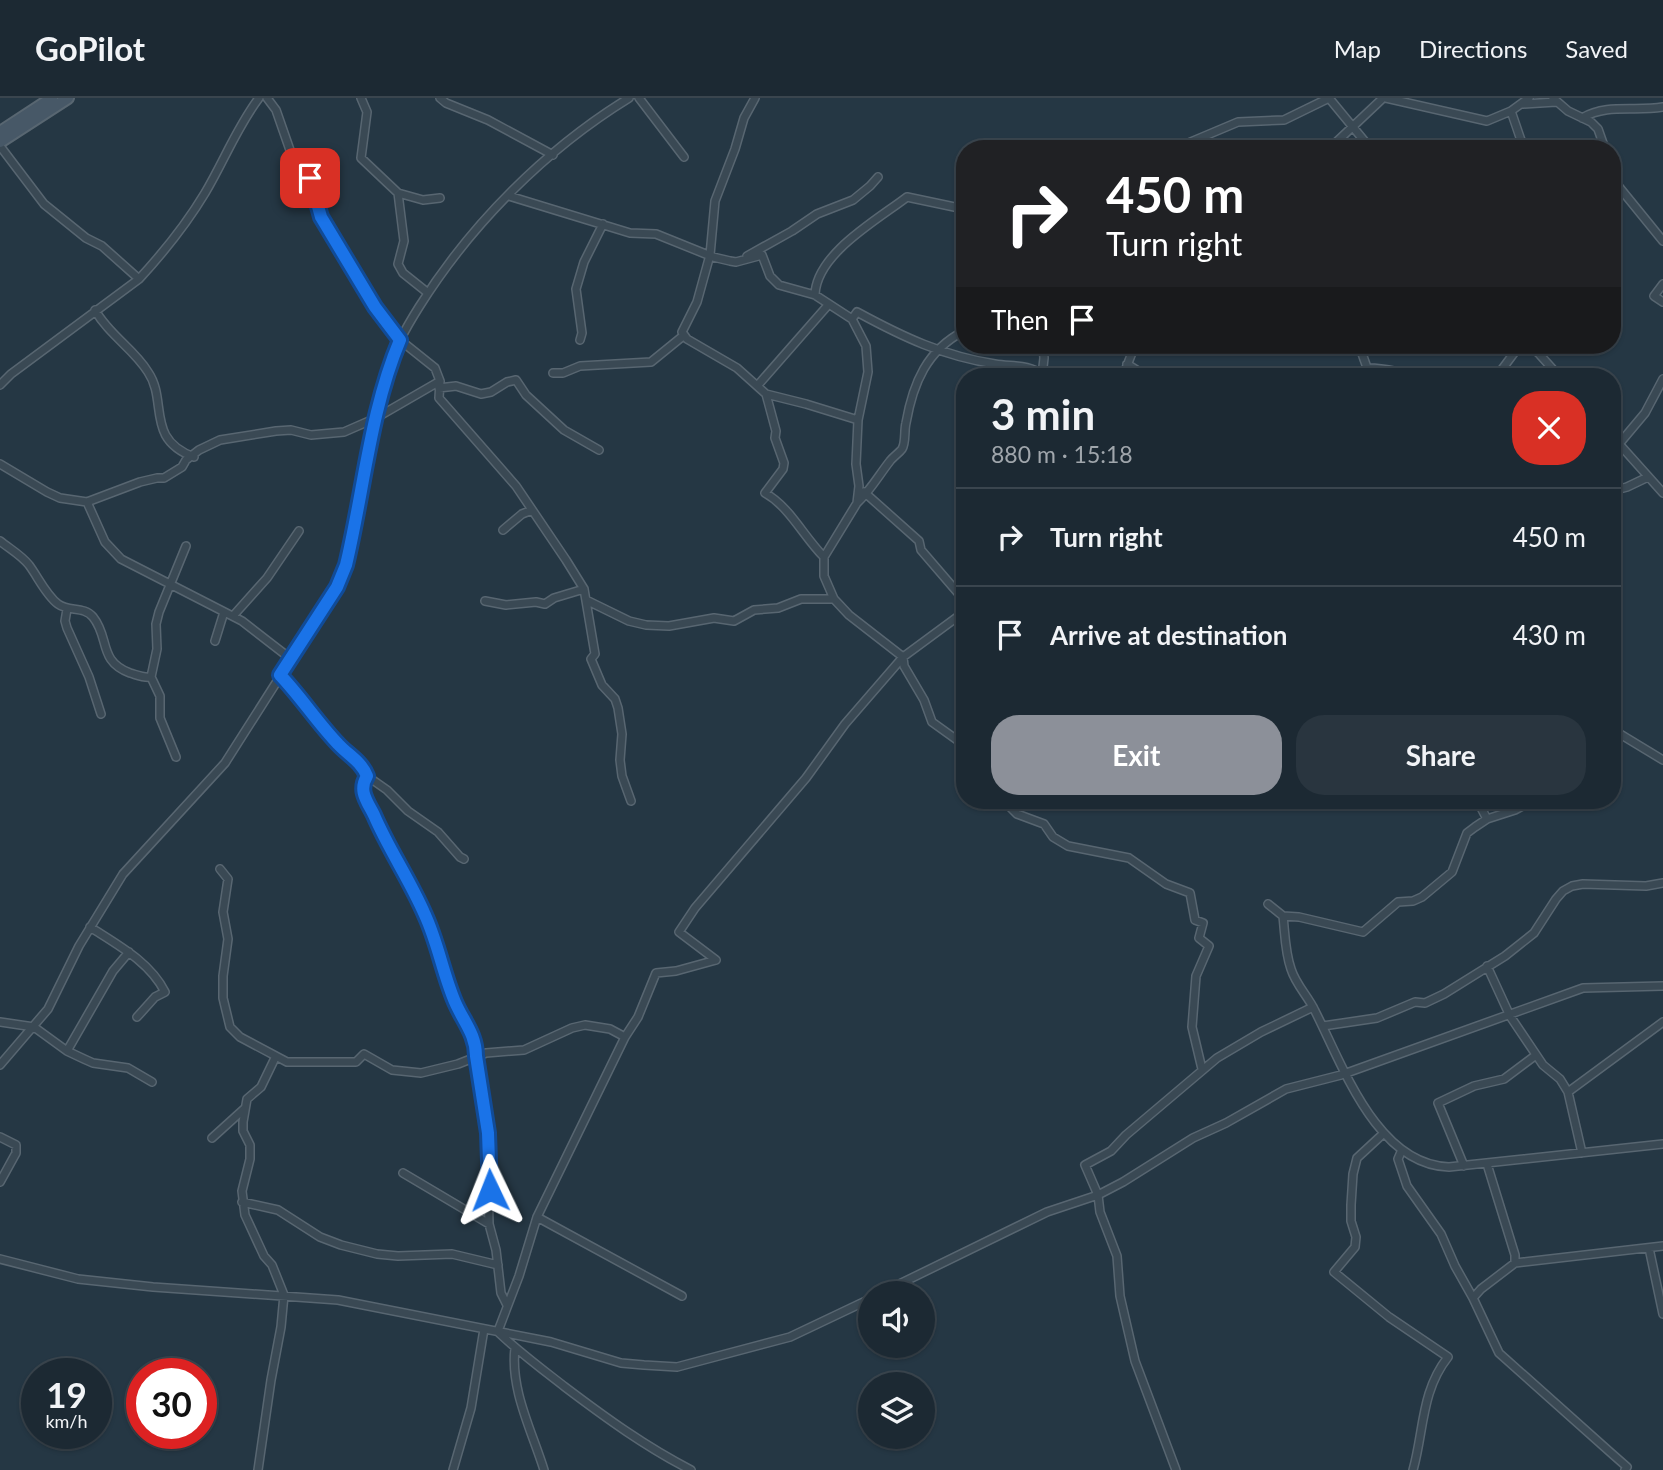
<!DOCTYPE html>
<meta charset="utf-8">
<style>
body{margin:0;font-family:Lato,sans-serif;background:#29353f;color:#f1f3f6;height:100vh;display:flex;flex-direction:column;font-size:26px;white-space:nowrap}
*{box-sizing:border-box;margin:0}
p{font-size:23px;color:#a0a6ac}
.icon{flex:none;width:38px;height:38px;fill:none;stroke:currentColor;stroke-width:2;stroke-linecap:round;stroke-linejoin:round}
.map{position:relative;flex:1;overflow:hidden}
.panel{position:absolute;left:956px;top:270px;width:665px;height:441px;display:flex;flex-direction:column;background:#1c2933;border-radius:28px;box-shadow:0 2px 5px #0004,0 0 0 2px #3a454e}
.panel>*{flex:none}
.hud{position:absolute;left:956px;top:42px;width:665px;height:214px;border-radius:28px;box-shadow:0 2px 5px #0004,0 0 0 2px #3a454e;background:#202124;color:#fff;overflow:hidden}
.controls{position:absolute;left:858px;top:1183px;display:grid;gap:14px}
.controls a{display:grid;place-items:center;width:77px;height:77px;border-radius:50%;background:#1c2933;box-shadow:0 2px 5px #0004,0 0 0 2px #3a454e;font-size:35px}
.speed{position:absolute;left:21px;top:1260px;display:flex;gap:14px;font-size:35px;font-weight:700;text-align:center}
.speed>*{display:grid;place-content:center;width:91px;height:91px;border-radius:50%;background:#1c2933;box-shadow:0 2px 5px #0004,0 0 0 2px #3a454e;line-height:1}
.speed small{font-size:18px;font-weight:400}
.speed .limit{border:10px solid #d22;background:#fff;color:#111}
.pin{position:absolute;display:grid;place-items:center;width:60px;height:60px;color:#fff;margin:-30px;border-radius:14px;box-shadow:0 4px 10px #0006}
.me{position:absolute;width:77px;margin:-38px;rotate:358deg;stroke-linejoin:round;filter:drop-shadow(0 0 5px #0008)}
.turn{display:flex;align-items:center;gap:24px;height:147px;padding:0 35px;font-size:32px}
.turn .icon{width:91px;height:91px;stroke-width:2.5}
.turn b{display:block;font-size:49px;line-height:60px}
.then{display:flex;align-items:center;height:66px;padding:0 35px;background:#0003;gap:14px;font-size:26px}
.round{display:grid;place-items:center;flex:none;width:74px;height:74px;border-radius:28px;background:#29353f}
.head{display:flex;align-items:center;justify-content:space-between;height:119px;padding:0 35px}
h1{font-size:42px;font-weight:700;line-height:52px}
.cta{display:flex;gap:14px;margin-top:auto;padding:14px 35px}
.cta a{flex:1;height:80px;border-radius:28px;background:#8c9099;color:#fff;font-size:28px;font-weight:700;line-height:80px;text-align:center}
.cta a+a{background:#29353f;color:#f1f3f6}
ul{padding:0;list-style:none}
li{display:flex;align-items:center;gap:21px;height:98px;padding:0 35px;border-top:2px solid #3a454e}
li div{flex:1}
li b{display:block;font-size:26px}
li em{font-style:normal}
header{display:flex;align-items:center;gap:42px;box-sizing:border-box;height:98px;padding:0 35px;background:#1c2933;border-bottom:2px solid #3a454e}
header strong{font-size:33px}
nav{display:flex;gap:38px;margin-inline-start:auto;font-size:24px}
.map>svg:first-child{display:block}
.lines{fill:none;stroke-linecap:round;stroke-linejoin:round}
.street-casing{stroke:#586671;stroke-width:10}
.secondary-casing{stroke:#586671;stroke-width:14}
.street{stroke:#3a4954;stroke-width:7}
.secondary{stroke:#475867;stroke-width:10}
.route-casing{stroke:#114b97;stroke-width:18}
.route{stroke:#1a73e8;stroke-width:12}
</style>
<header>
<strong>GoPilot</strong>
<nav><a>Map</a><a>Directions</a><a>Saved</a></nav>
</header>
<div class="map">
<svg width="1663" height="1372" viewBox="0 0 1663 1372">
<rect width="100%" height="100%" fill="#253744"/>
<g class="lines">
<defs>
<path id="street" d="M267,0L276,12L291,55L310,80L321,119L387,227L400,242L435,270L440,283L439,300L516,388L566,462L584,491L595,556L591,561L602,587L615,601L618,610L622,636L620,662L622,678L631,703
M361,0L367,14L361,60L398,95L423,102L440,100
M440,0L446,5L488,22L553,57
M639,0L684,59
M755,0L744,20L735,51L715,103L710,157L697,204L682,234L687,241L737,270L766,296L776,333L775,340L784,365L783,371L765,395C790,409 803,438 824,459
M1329,0L1371,51
M1386,0L1487,23L1511,13L1529,0
M1553,0L1568,13L1591,24L1598,31L1605,51
M1523,6L1556,4
M1511,13L1524,51
M1582,20C1608,5 1635,14 1663,9
M0,48L44,106L86,140L102,148L139,181
M1174,51L1238,24L1284,22L1329,0
M1329,51L1383,0
M1612,76L1615,84L1663,143
M398,95L404,143L398,166L403,175L428,195
M509,98L630,135L656,136L713,159L730,163L736,164L762,157L770,178L779,187L815,197L852,221L866,248L868,274L858,322L856,366L859,388L857,405L824,459V478L834,501L849,517L903,559L904,568L924,602L932,624L964,647
M747,158L792,133L817,116L853,102L870,88L878,79
M1663,186L1654,198L1663,204
M815,197C816,156 877,122 907,99L964,111
M95,212C109,237 134,251 148,274C168,303 145,341 194,359
M852,221L857,214C903,239 943,258 995,266C1012,269 1029,266 1042,277
M580,242L582,235L576,191L584,164L603,126
M1359,247L1370,278
M1531,247L1559,278
M1537,254L1548,247
M1127,266L1146,278
M1369,270C1384,270 1397,274 1411,276C1421,277 1424,274 1434,278
M553,275H563L580,268L651,264L683,238
M1042,278L1044,260L1043,247
M1123,278L1135,247
M1497,278L1520,247
M0,287L11,276L139,181C163,155 187,125 205,95C224,63 237,29 259,0
M758,287L829,206
M439,290L456,288L481,296L491,294L507,284L516,282L526,297L564,332L599,352
M766,296L806,306L858,322
M1612,338L1663,395
M1619,346L1645,315L1663,281
M0,366L47,394L60,400L87,404L105,444L121,461L242,523L291,561
M959,379L964,384
M1612,393L1627,389L1648,379
M864,394L919,443L921,452L964,502
M87,404L140,384L157,380H164L182,369L186,362L199,352L220,342L276,333L291,332L311,337L344,334L376,320L440,283
M857,405C870,393 879,377 890,363C893,359 899,355 902,351C906,345 904,332 906,325C913,285 927,252 964,233
M503,432L522,416L532,412
M0,443C10,451 21,457 29,467C38,479 46,497 58,506C69,514 84,508 93,519C110,540 98,563 130,575C137,577 143,580 151,579
M586,502L629,523L646,527L669,528L714,520L734,523L754,512L778,510L801,501H834
M485,503L506,507L536,504L545,506L554,500L584,491
M67,511L65,523L67,530L89,579L101,616
M233,518L267,480L299,433
M215,543L224,514
M280,577L307,606L338,647L363,668L367,678L387,692L408,713L438,734L460,759L464,761
M1612,628L1620,636L1663,662
M1612,646L1620,636
M176,659L160,620V598L151,579L157,551L156,526L159,514L186,448
M367,678L363,685L365,703L396,763L407,778L426,818L455,904L476,945L487,1035L489,1126L496,1152L501,1195L507,1207
M1003,702L1017,716L1044,726L1053,739L1068,748L1129,760L1166,786L1190,795L1195,822L1203,825L1199,840L1209,848L1196,878L1192,929L1202,971
M1477,702L1487,721
M220,771L228,781L223,814L228,841L223,878V900L230,929L240,939L287,964H356L364,956L392,972L421,975L458,966L486,955L524,952L572,930L585,927L610,931L625,939
M1268,806L1283,818L1299,819L1363,834L1398,804L1413,803L1422,799L1452,774L1467,735L1475,729L1487,721L1515,712L1534,702
M1283,818C1285,836 1285,854 1291,871C1296,887 1308,898 1315,913C1343,968 1377,1067 1449,1069L1663,1046
M90,829C118,847 150,864 165,894L155,899L137,919
M716,862L679,834L695,810L806,680L845,626L903,559L964,514
M1487,868L1510,918L1543,967L1560,981L1568,994L1582,1055
M0,924L34,929L67,953L84,961L93,965L128,970L152,984
M1323,928L1377,920L1415,904L1425,905L1444,896L1505,858L1534,835L1556,801L1563,793L1572,788L1583,786L1646,788L1663,785
M67,953L113,873L129,854
M0,967L48,911L79,848L123,776L225,665L337,489C365,420 368,342 388,271C395,249 407,228 419,209C471,126 546,51 629,0
M1568,994L1663,924
M1384,1035L1357,1060L1353,1076L1351,1107V1123L1356,1139L1355,1149L1334,1174L1389,1219L1448,1259C1421,1293 1424,1333 1413,1372
M0,1039L16,1047V1055L0,1084
M212,1040L244,1011
M1401,1054L1398,1061L1407,1088L1441,1136L1455,1168L1473,1200
M1487,1066L1515,1157V1165
M1464,1068L1438,1005L1474,988L1504,981L1536,957
M403,1075L489,1126
M242,1104L278,1112L320,1139L341,1147L377,1156L398,1158L452,1156L498,1167
M537,1119L682,1198
M1649,1150L1663,1216
M0,1161L78,1181L153,1189L338,1202L551,1244L621,1265L644,1267L677,1269L790,1239L870,1201
M881,1195L1047,1114L1098,1097L1123,1084L1193,1040L1226,1025L1286,991L1341,977L1583,890L1663,888
M498,1233L519,1178L537,1119L625,939L638,919L656,875L676,873L716,862
M498,1234C519,1254 542,1271 565,1289C606,1320 646,1349 691,1372
M515,1250C510,1292 532,1333 544,1372
M258,1372L271,1282L281,1229L284,1197L272,1167L264,1158L245,1117L242,1093L250,1061V1047L243,1033V1024L247,1001L261,989L275,960
M453,1372L471,1310L484,1231
M1176,1372L1135,1263L1120,1198L1117,1158L1100,1114L1098,1097L1085,1067L1111,1053L1126,1037L1217,960L1261,934L1313,909
M1625,1372L1627,1369L1610,1354L1499,1255L1473,1200L1481,1191L1515,1165L1663,1148"/>
<path id="secondary" d="M0,34L52,0
M0,44L68,0"/>
</defs>
<use href="#street" class="street-casing"/>
<use href="#secondary" class="secondary-casing"/>
<use href="#street" class="street"/>
<use href="#secondary" class="secondary"/>
</g>
<g class="lines">
<defs>
<path id="route" d="M310,80L321,119L375,209L400,242C370,313 364,392 346,467L337,489L280,577C301,599 317,624 338,646C348,657 361,663 367,678C358,693 367,703 374,717C389,752 410,782 425,817C438,845 443,876 455,904C463,923 476,936 476,958L488,1035L490,1092"/>
</defs>
<use href="#route" class="route-casing"/>
<use href="#route" class="route"/>
</g>
</svg>
<div class="controls">
<a><svg class="icon" aria-label="sound" viewBox="0 0 24 24"><path d="M4 9h4l5-4v14l-5-4H4zM17 9q2 3 0 6"/></svg></a>
<a><svg class="icon" aria-label="layers" viewBox="0 0 24 24"><path d="M12 4l9 5-9 5-9-5zM3 14l9 5 9-5"/></svg></a>
</div>
<div class="speed"><div>19<small>km/h</small></div><div class="limit">30</div></div>
<div class="pin" style="left:310px;top:80px;background:#d93025"><svg class="icon" aria-label="arrive" viewBox="0 0 24 24"><path d="M6 21V4h12l-3 4 3 4H6"/></svg></div>
<svg class="me" style="left:490px;top:1092px" viewBox="-20 -20 40 40"><path d="M0-17L14 15 0 8-14 15z" fill="#1a73e8" stroke="#fff" stroke-width="4"/></svg>
<div class="hud">
<div class="turn"><svg class="icon" aria-label="right" viewBox="0 0 24 24"><path d="M7 20v-9h11M14 6l5 5-5 5"/></svg><div><b>450 m</b>Turn right</div></div>
<div class="then">Then<svg class="icon" aria-label="arrive" viewBox="0 0 24 24"><path d="M6 21V4h12l-3 4 3 4H6"/></svg></div>
</div>
<section class="panel">
<div class="head"><div><h1>3 min</h1><p>880 m · 15:18</p></div><a class="round" style="background:#d93025;color:#fff"><svg class="icon" aria-label="close" viewBox="0 0 24 24"><path d="M6 6l12 12M18 6L6 18"/></svg></a></div>
<ul>
<li><svg class="icon" aria-label="right" viewBox="0 0 24 24"><path d="M7 20v-9h11M14 6l5 5-5 5"/></svg><div><b>Turn right</b></div><em>450 m</em></li>
<li><svg class="icon" aria-label="arrive" viewBox="0 0 24 24"><path d="M6 21V4h12l-3 4 3 4H6"/></svg><div><b>Arrive at destination</b></div><em>430 m</em></li>
</ul>
<div class="cta"><a>Exit</a><a>Share</a></div>
</section>
</div>
